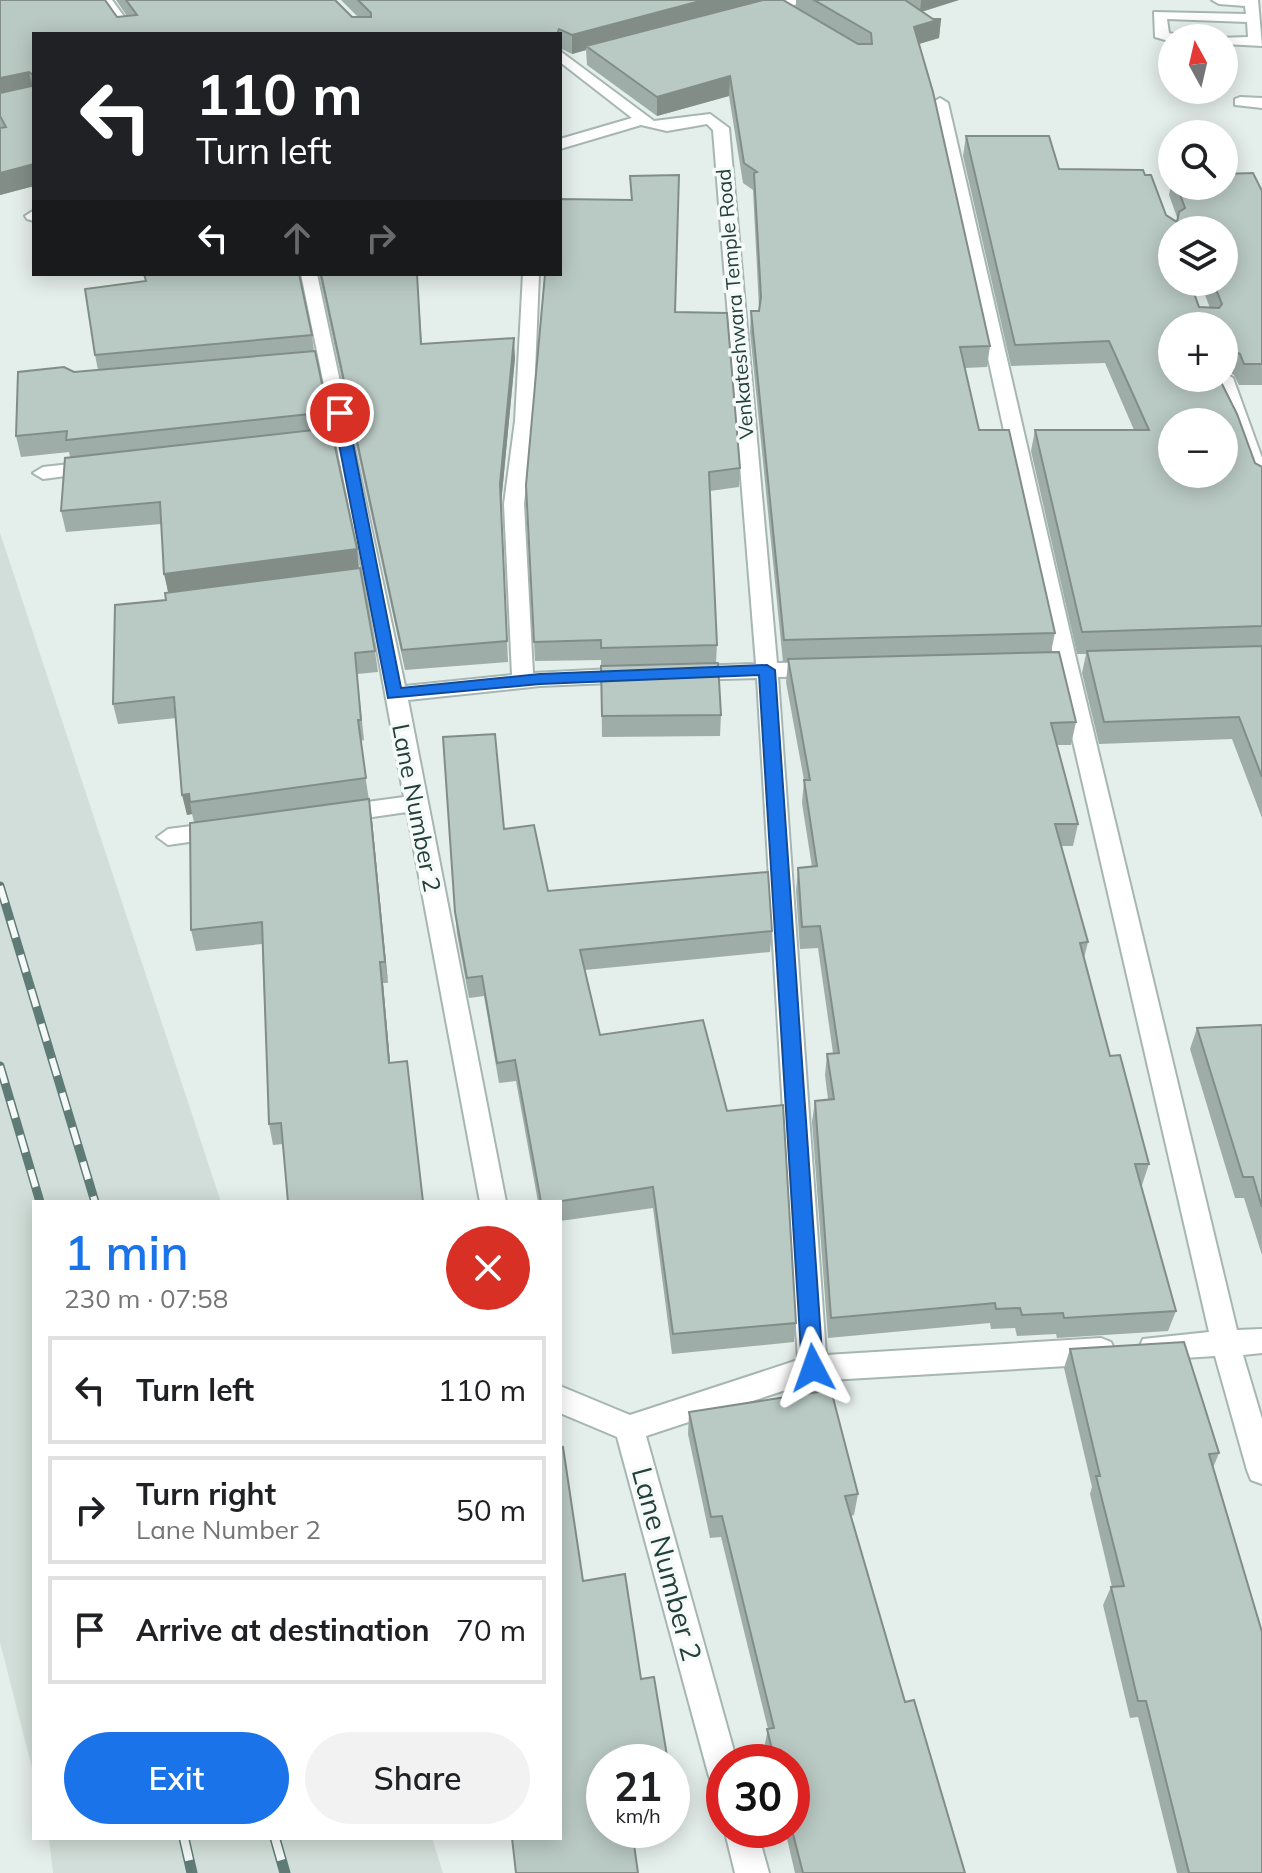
<!DOCTYPE html>
<meta charset="utf-8">
<style>
body{margin:0;font-family:Mulish,sans-serif;background:#f2f2f2;color:#202124;height:100vh;display:flex;flex-direction:column;font-size:30px;white-space:nowrap}
*{box-sizing:border-box;margin:0}
p{font-size:26px;color:#757577}
.icon{flex:none;width:44px;height:44px;fill:none;stroke:currentColor;stroke-width:2;stroke-linecap:round;stroke-linejoin:round}
.map{position:relative;flex:1;overflow:hidden}
.drawer{position:absolute;left:32px;top:1200px;width:530px;height:640px;display:flex;flex-direction:column;background:#fff;border-radius:0px;box-shadow:0 4px 20px #0003}
.drawer>*{flex:none}
.top-card{position:absolute;left:32px;top:32px;width:530px;height:244px;border-radius:0px;box-shadow:0 4px 20px #0003;background:#202124;color:#fff;overflow:hidden}
.needle{width:52px;rotate:352deg}
.tools{position:absolute;left:1158px;top:24px;display:grid;gap:16px}
.tools a{display:grid;place-items:center;width:80px;height:80px;border-radius:50%;background:#fff;box-shadow:0 4px 20px #0003;font-size:40px}
.speed{position:absolute;left:586px;top:1744px;display:flex;gap:16px;font-size:40px;font-weight:700;text-align:center}
.speed>*{display:grid;place-content:center;width:104px;height:104px;border-radius:50%;background:#fff;box-shadow:0 4px 20px #0003;line-height:1}
.speed small{font-size:20px;font-weight:400}
.speed .limit{border:12px solid #d22;background:#fff;color:#111}
.pin{position:absolute;display:grid;place-items:center;width:68px;height:68px;color:#fff;margin:-34px;border:4px solid #fff;border-radius:50%;box-shadow:0 2px 8px #0007}
.me{position:absolute;width:88px;margin:-44px;rotate:356deg;stroke-linejoin:round;filter:drop-shadow(0 0 6px #0008)}
.turn{display:flex;align-items:center;gap:28px;height:168px;padding:0 32px;font-size:36px}
.turn .icon{width:104px;height:104px;stroke-width:2.5}
.turn b{display:block;font-size:56px;line-height:68px}
.lanes{display:flex;align-items:center;height:76px;padding:0 32px;background:#0003;justify-content:center;gap:40px;direction:ltr}
.lanes .off{opacity:.35}
.round{display:grid;place-items:center;flex:none;width:84px;height:84px;border-radius:42px;background:#f2f2f2}
.headline{display:flex;align-items:center;justify-content:space-between;height:136px;padding:0 32px}
h1{font-size:48px;font-weight:600;line-height:60px;color:#1a73e8}
.primary-button{display:flex;gap:16px;margin-top:auto;padding:16px 32px}
.primary-button a{flex:1;height:92px;border-radius:48px;background:#1a73e8;color:#fff;font-size:32px;font-weight:600;line-height:92px;text-align:center}
.primary-button a+a{background:#f2f2f2;color:#202124}
ul{padding:0;list-style:none}
li{display:flex;align-items:center;gap:24px;height:108px;margin:0 16px 12px;padding:0 16px;border:4px solid #e0e0e0;border-radius:0px}
li div{flex:1}
li b{display:block;font-size:30px}
li em{font-style:normal}
.map>svg:first-child{display:block}
.built{fill:#d2ded9}
.lines{fill:none;stroke-linecap:round;stroke-linejoin:round}
.minor-casing{stroke:#a6b6b2;stroke-width:4}
.minor{fill:#fff;fill-rule:evenodd}
.rail-far1-casing{stroke:#5e7b75;stroke-width:9}
.rail-casing{stroke:#5e7b75;stroke-width:11}
.rail-far1{stroke:#f5faf8;stroke-width:6;stroke-dasharray:18;stroke-linecap:butt}
.rail{stroke:#f5faf8;stroke-width:8;stroke-dasharray:23;stroke-linecap:butt}
.wall{fill:#9fada8;fill-rule:evenodd}
.shaded-wall{fill:#828d88}
.building{fill:#b9c9c3;stroke:#828d88;stroke-width:2;fill-rule:evenodd}
.route{fill:#1a73e8;stroke:#114b97;stroke-width:2}
.labels{text-anchor:middle;stroke-width:7;stroke-linejoin:round;paint-order:stroke}
.far-street-label{font-size:20px;fill:#23403a;stroke:#f5faf8}
.street-label{font-size:24px;fill:#23403a;stroke:#f5faf8}
.near-street-label{font-size:28px;fill:#23403a;stroke:#f5faf8}
</style>
<div class="map">
<svg width="1262" height="1873" viewBox="0 0 1262 1873">
<rect width="100%" height="100%" fill="#e4eeea"/>
<path class="built" d="M0,533L221,1202H34V1776L0,1642Z
M49,1838H432L443,1873H53Z"/>
<g class="lines">
<defs>
<path id="minor" d="M98,0H112L137,34H123Z
M787,0H810L758,16L751,12Z
M1212,0H1258L1262,46L1224,44V38H1218L1248,37L1247,22L1167,19L1169,33L1190,38H1172V42L1155,37L1154,12L1246,14L1245,6L1219,4Z
M560,51L654,121L710,114L729,128L777,663L820,662L831,669L820,676L778,677L826,1355L1101,1338L1111,1342L1115,1351L1111,1360L1101,1364L813,1381L646,1436L737,1762H724V1789L712,1785L708,1773L617,1437L560,1413V1386L630,1415L798,1360L757,678L689,680L678,673L689,666L756,664L713,130L707,124L667,131L641,125L560,149V139L632,118L560,62Z
M1240,97L1262,98V108L1235,105V99Z
M940,98L948,103L1077,663L1237,1330L1262,1329V1353L1243,1355L1262,1419V1484L1251,1480L1247,1470L1215,1356L1153,1360L1143,1357L1139,1348L1143,1339L1209,1332L1055,663L932,103Z
M33,211L34,221L27,219L25,216Z
M301,274H317L405,686L512,675L504,504L515,421L523,274H539L533,421L524,504L533,673L632,668L643,675L632,682L540,686L408,700L506,1202H480L407,812L338,822L327,814L338,806L404,797L364,578Z
M1224,373L1233,378L1262,458V490L1252,484L1215,378H1224Z
M97,461L106,467L104,471L43,479L33,473L43,467Z
M223,822L234,830L231,836L168,845L157,837L168,829Z
M724,1828L757,1830L769,1873H735Z"/>
</defs>
<use href="#minor" class="minor-casing"/>
<use href="#minor" class="minor"/>
<defs>
<path id="rail-far1" d="M0,886L95,1202
M0,1066L40,1202"/>
<path id="rail" d="M184,1838L192,1873
M275,1838L285,1873"/>
</defs>
<use href="#rail-far1" class="rail-far1-casing"/>
<use href="#rail" class="rail-casing"/>
<use href="#rail-far1" class="rail-far1"/>
<use href="#rail" class="rail"/>
</g>
<path class="wall" d="M0,0L117,17L127,16L116,0H335L352,17H358L341,0H783L796,8V0H959L922,12L933,19H941L939,38L919,44L990,346L987,367L965,368L979,430L1055,633L1051,652L1076,722L1071,745H1057L1078,824L1073,846H1061L1088,942L1084,958L1110,1056L1149,1164L1142,1185H1141L1176,1311L1168,1331L1057,1338L1056,1334L1017,1336L1015,1328L991,1329L990,1323L828,1338L812,1122L815,1101L828,1099L825,1075L827,1054L833,1053L818,948L800,949L796,891L798,868L812,867L802,803L804,780L786,682L788,662H783L750,332L751,311H759V308L753,190L743,183L729,96L657,116L587,65L586,50L572,54L560,48V34H34V186L0,195Z
M966,136L1059,169L1145,175L1166,215L1177,222L1178,220L1169,195L1172,180V186H1224L1262,191V385H1239L1234,375L1225,370L1172,326L1255,463L1262,467V818L1232,739L1099,744L1082,673L1086,654H1077L1031,451L1035,430H1134L1105,363L1011,366L963,156ZM1172,230H1224V282H1200L1210,308L1199,307Z
M630,176L675,312L740,468L739,487L710,491L717,645L716,663L721,715L720,736L602,737L601,660L535,661L526,485L631,200Z
M319,274H417L422,344L515,358L501,504L508,662L405,670Z
M146,281L312,335L314,351L328,412L330,429L357,549L359,568L375,651L378,672L357,674L364,740L360,741L372,820L388,983H383L390,1063L283,1144L273,1145L269,1124L262,944L196,951L191,930L194,822L192,814L187,815L176,718L118,724L113,704L166,600L168,593L161,524L66,532L61,511L70,457L69,452L21,457L16,436L74,372L98,370L95,355Z
M504,829L548,891L772,931L770,952L585,970L600,1035L727,1111L796,1323L794,1342L672,1354L653,1208L560,1221V1202H538L516,1081L499,1083L484,996L469,998L457,934L455,912Z
M1262,1025V1255L1244,1198H1235L1190,1049L1197,1028Z
M1070,1349L1219,1453L1213,1468L1262,1873H1177L1138,1717L1130,1718L1103,1605L1111,1587H1112L1090,1494L1092,1487L1064,1368Z
M689,1412L858,1494L854,1515L851,1516L905,1702L965,1873H795L785,1830H792V1762H768L764,1748L768,1729L721,1537L710,1538L688,1434Z"/>
<path class="shaded-wall" d="M704,0H775L586,46V50L572,54V35Z
M921,0H959L920,12Z
M941,19L939,38L912,46L914,27Z
M29,72L33,91L0,98V78Z
M730,76L729,96L657,116V97Z
M34,164V186L0,195V173Z
M514,338L515,358L501,504L508,662L500,484Z
M1231,349L1225,370L1224,371V352Z
M357,549L359,570L169,596L164,574Z
M189,794L190,802L192,814L187,815L182,795Z
M369,799L372,820L388,983L385,962Z
M380,962L383,983L392,1084L389,1063Z"/>
<path class="building" d="M0,0H105L117,17L137,15L126,0H335L352,17H371V13L358,0H704L572,35L559,29L557,34H34V164L0,173V128L6,127L0,116V93L32,86L33,75L29,72L0,78Z
M763,0H783L858,44H872L871,33L814,0H905L933,19H941L914,27L933,92L990,346L960,347L979,430H1009L1055,633L784,640L751,311H759L761,297L754,173L757,172L744,163L730,76L657,97L586,46Z
M966,136H1049L1059,169L1143,170L1145,175H1151L1166,215L1177,222L1179,212L1185,208L1177,186H1224V174L1253,173L1262,191V364H1244L1240,354L1231,349L1224,352V326H1172V378H1219L1237,414L1255,463L1262,467V626L1082,632L1035,430H1149L1109,341L1015,345ZM1172,230H1224V282H1213L1222,304L1219,308L1199,307L1190,282H1172ZM1172,422H1224V474H1172Z
M679,175L675,312L727,313L740,468L709,472L717,645L601,648V640L534,642L526,485L545,274H560V199L632,200L630,176Z
M144,274H299L312,335L95,355L85,289L146,281Z
M321,274H417L421,344L514,338L500,484L507,641L402,650Z
M315,351L328,412L66,440L67,431L16,436L18,372L64,367L74,372Z
M331,428L357,549L164,574L160,502L61,511L65,458Z
M360,568L375,651L355,653L361,720H358L366,778L190,802L189,794L182,795L174,697L113,704L115,605L166,600L165,593Z
M1262,646V777L1239,717L1104,722L1087,651Z
M1059,652L1076,722L1051,723L1078,824H1055L1088,942L1080,943L1110,1056L1120,1055L1149,1164H1135L1176,1311L1064,1318L1063,1313L1022,1315L1020,1308L996,1309L995,1303L831,1318L815,1101L834,1099L827,1054L839,1053L820,926L802,927L798,868L817,866L804,780H810L788,659Z
M718,663L721,715L602,716L601,666Z
M495,734L504,829L534,825L548,891L768,872L772,931L580,950L600,1035L703,1020L727,1111L783,1105L796,1323L673,1334L653,1187L555,1202H541L515,1060L497,1063L482,976L467,978L455,912L443,737Z
M369,799L385,962H380L389,1063L407,1061L423,1202H288L281,1123L269,1124L262,922L191,930L190,823Z
M1262,1025V1207L1253,1177H1243L1197,1028Z
M1184,1342L1219,1453L1209,1454L1262,1632V1873H1189L1146,1701H1138L1111,1587L1124,1586L1096,1476H1100L1070,1349Z
M831,1390L858,1494L845,1496L905,1702L914,1700L965,1873H803L792,1830V1762H775L767,1729L774,1728L722,1516L711,1517L689,1412Z
M563,1447L583,1581L625,1574L641,1679L654,1677L668,1762H604V1830H632L638,1873H516L512,1838H560V1448Z"/>
<path class="route" d="M340,409L347,413L401,688L540,674L767,665L775,670L823,1368L820,1375L813,1377L805,1375L802,1368L759,675L540,684L388,698L333,413Z"/>
<g class="labels">
<g class="far-street-label">
<text transform="translate(735 304) rotate(-95)" y="7">Venkateshwara Temple Road</text>
</g>
<g class="street-label">
<text transform="translate(416 808) rotate(79)" y="8">Lane Number 2</text>
</g>
<g class="near-street-label">
<text transform="translate(667 1564) rotate(75)" y="10">Lane Number 2</text>
</g>
</g>
</svg>
<div class="tools">
<a><svg class="needle" viewBox="-14 -14 28 28"><path d="M0-13l5 13h-10z" fill="#e53935"/><path d="M0 13l5-13h-10z" fill="#757577"/></svg></a>
<a><svg class="icon" aria-label="search" viewBox="0 0 24 24"><circle cx="10" cy="10" r="6"/><path d="M15 15l6 6"/></svg></a>
<a><svg class="icon" aria-label="layers" viewBox="0 0 24 24"><path d="M12 4l9 5-9 5-9-5zM3 14l9 5 9-5"/></svg></a>
<a>+</a>
<a>−</a>
</div>
<div class="speed"><div>21<small>km/h</small></div><div class="limit">30</div></div>
<div class="pin" style="left:340px;top:413px;background:#d93025"><svg class="icon" aria-label="arrive" viewBox="0 0 24 24"><path d="M6 21V4h12l-3 4 3 4H6"/></svg></div>
<svg class="me" style="left:813px;top:1368px" viewBox="-20 -20 40 40"><path d="M0-17L14 15 0 8-14 15z" fill="#1a73e8" stroke="#fff" stroke-width="4"/></svg>
<div class="top-card">
<div class="turn"><svg class="icon" aria-label="left" viewBox="0 0 24 24"><path d="M17 20v-9H6M10 6l-5 5 5 5"/></svg><div><b>110 m</b>Turn left</div></div>
<div class="lanes"><svg class="icon" aria-label="left" viewBox="0 0 24 24"><path d="M17 20v-9H6M10 6l-5 5 5 5"/></svg><svg class="icon off" aria-label="ahead" viewBox="0 0 24 24"><path d="M12 20V5M6 11l6-6 6 6"/></svg><svg class="icon off" aria-label="right" viewBox="0 0 24 24"><path d="M7 20v-9h11M14 6l5 5-5 5"/></svg></div>
</div>
<section class="drawer">
<div class="headline"><div><h1>1 min</h1><p>230 m · 07:58</p></div><a class="round" style="background:#d93025;color:#fff"><svg class="icon" aria-label="close" viewBox="0 0 24 24"><path d="M6 6l12 12M18 6L6 18"/></svg></a></div>
<ul>
<li><svg class="icon" aria-label="left" viewBox="0 0 24 24"><path d="M17 20v-9H6M10 6l-5 5 5 5"/></svg><div><b>Turn left</b></div><em>110 m</em></li>
<li><svg class="icon" aria-label="right" viewBox="0 0 24 24"><path d="M7 20v-9h11M14 6l5 5-5 5"/></svg><div><b>Turn right</b><p>Lane Number 2</p></div><em>50 m</em></li>
<li><svg class="icon" aria-label="arrive" viewBox="0 0 24 24"><path d="M6 21V4h12l-3 4 3 4H6"/></svg><div><b>Arrive at destination</b></div><em>70 m</em></li>
</ul>
<div class="primary-button"><a>Exit</a><a>Share</a></div>
</section>
</div>
